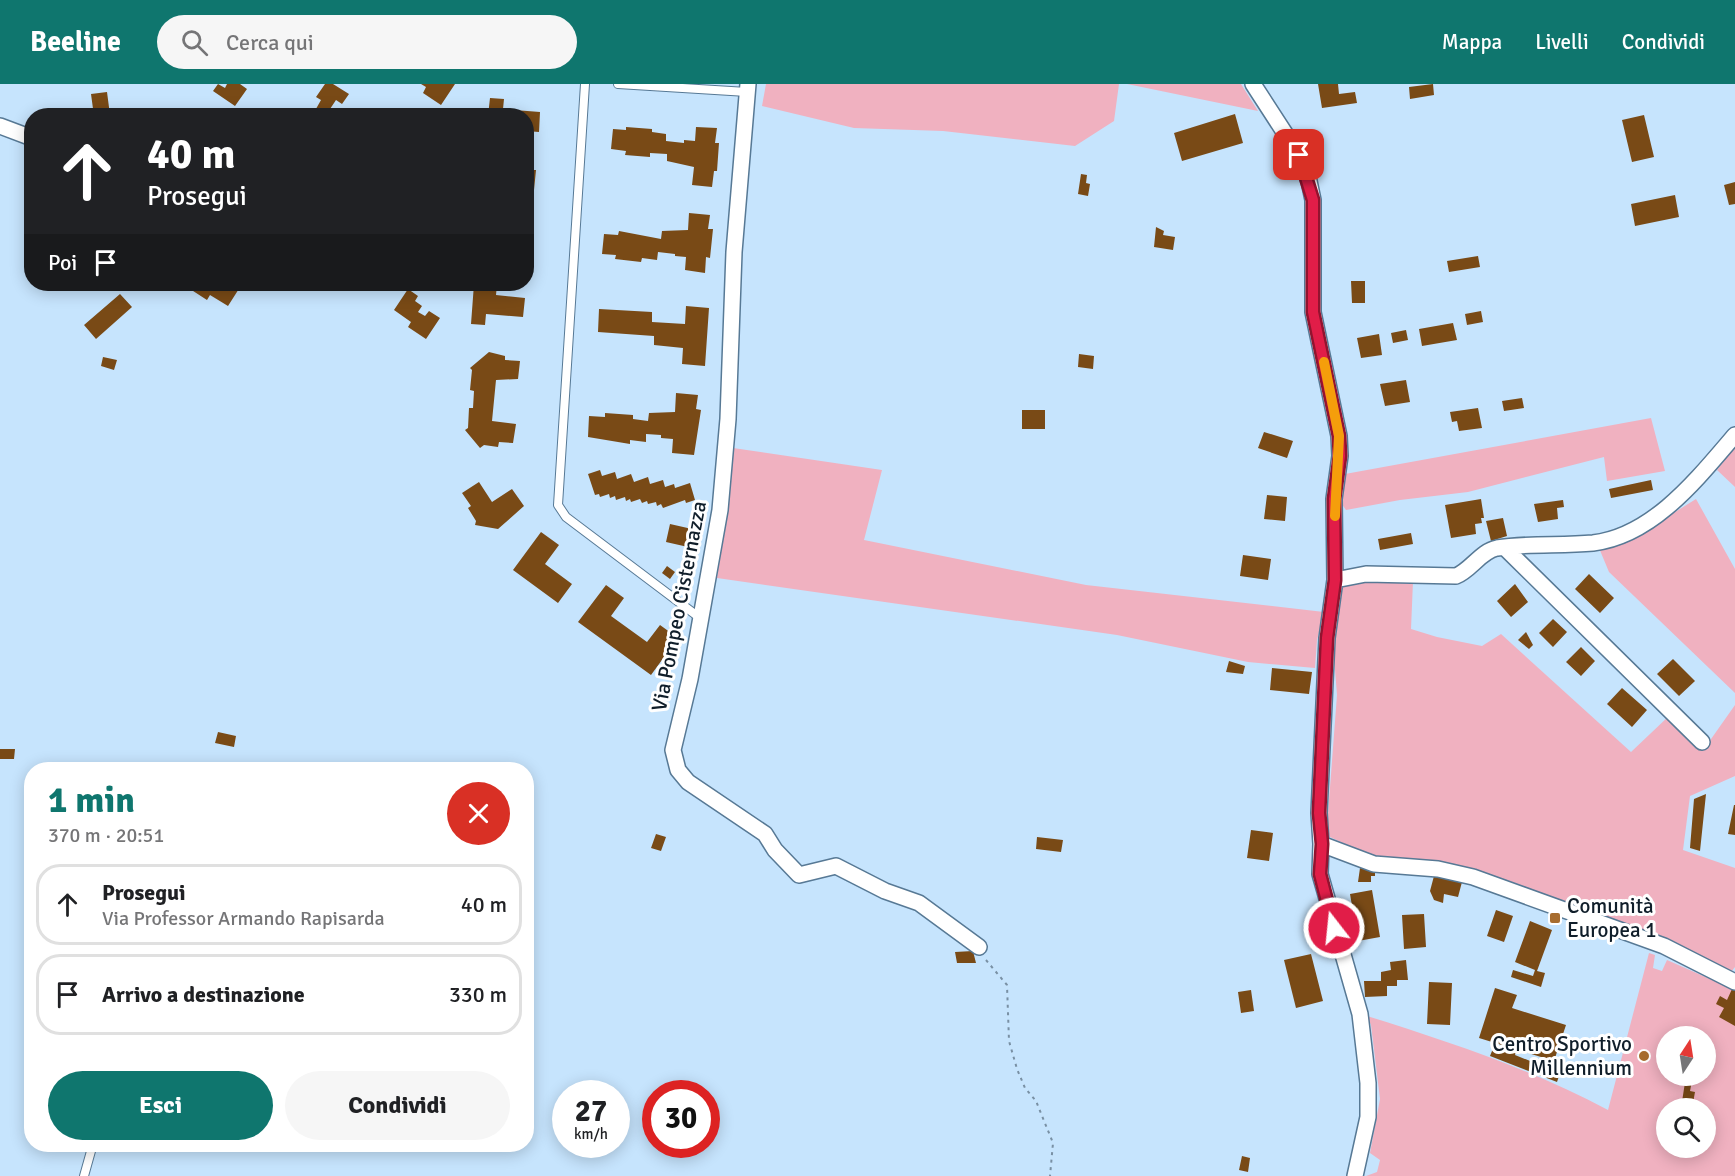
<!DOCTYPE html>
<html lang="it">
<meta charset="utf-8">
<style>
body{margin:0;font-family:Signika,sans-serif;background:#f6f6f6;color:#202124;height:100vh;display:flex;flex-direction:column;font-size:22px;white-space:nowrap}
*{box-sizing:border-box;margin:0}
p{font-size:20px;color:#757577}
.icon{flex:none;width:33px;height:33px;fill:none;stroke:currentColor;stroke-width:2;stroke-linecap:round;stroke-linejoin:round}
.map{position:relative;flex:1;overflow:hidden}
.drawer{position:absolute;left:24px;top:678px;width:510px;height:390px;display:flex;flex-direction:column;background:#fff;border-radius:24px;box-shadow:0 3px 15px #0003}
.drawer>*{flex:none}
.hud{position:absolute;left:24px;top:24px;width:510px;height:183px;border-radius:24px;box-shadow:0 3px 15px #0003;background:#202124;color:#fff;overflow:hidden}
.needle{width:39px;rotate:12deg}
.tools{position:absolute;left:1656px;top:942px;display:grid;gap:12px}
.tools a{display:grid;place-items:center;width:60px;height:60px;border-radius:50%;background:#fff;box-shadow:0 3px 15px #0003;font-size:30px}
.speed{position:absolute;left:552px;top:996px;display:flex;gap:12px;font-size:30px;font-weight:700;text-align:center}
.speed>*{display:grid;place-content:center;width:78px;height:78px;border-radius:50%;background:#fff;box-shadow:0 3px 15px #0003;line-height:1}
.speed small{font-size:15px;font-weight:400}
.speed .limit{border:9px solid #d22;background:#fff;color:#111}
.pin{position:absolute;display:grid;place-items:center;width:51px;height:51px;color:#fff;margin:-26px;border-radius:12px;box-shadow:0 3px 9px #0006}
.me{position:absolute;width:66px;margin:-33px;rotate:344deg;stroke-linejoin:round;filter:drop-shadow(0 0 4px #0008)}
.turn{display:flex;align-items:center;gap:21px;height:126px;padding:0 24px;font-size:27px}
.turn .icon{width:78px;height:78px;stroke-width:2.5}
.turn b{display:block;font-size:42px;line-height:51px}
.then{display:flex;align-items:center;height:57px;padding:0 24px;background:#0003;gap:12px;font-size:22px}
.round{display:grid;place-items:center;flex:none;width:63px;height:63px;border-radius:32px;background:#f6f6f6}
.summary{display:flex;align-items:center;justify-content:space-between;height:102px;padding:0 24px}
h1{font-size:36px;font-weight:700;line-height:45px;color:#0f766e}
.primary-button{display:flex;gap:12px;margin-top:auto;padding:12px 24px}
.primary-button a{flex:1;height:69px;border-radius:36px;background:#0f766e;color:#fff;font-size:24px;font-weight:700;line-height:69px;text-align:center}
.primary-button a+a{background:#f6f6f6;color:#202124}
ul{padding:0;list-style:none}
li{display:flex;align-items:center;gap:18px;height:81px;margin:0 12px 9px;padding:0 12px;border:3px solid #e0e0e0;border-radius:24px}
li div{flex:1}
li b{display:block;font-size:22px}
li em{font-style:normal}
header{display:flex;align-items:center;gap:36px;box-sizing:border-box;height:84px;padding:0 30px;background:#0f766e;color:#fff}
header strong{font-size:28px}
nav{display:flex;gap:33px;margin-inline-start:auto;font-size:21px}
.search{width:420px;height:54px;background:#f6f6f6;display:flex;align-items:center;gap:15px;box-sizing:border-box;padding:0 21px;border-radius:33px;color:#757577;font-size:22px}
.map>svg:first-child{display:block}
.green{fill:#f0b1c0;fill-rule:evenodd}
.building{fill:#794a16}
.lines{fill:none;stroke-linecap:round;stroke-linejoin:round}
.lane-casing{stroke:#577995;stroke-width:10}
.street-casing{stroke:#577995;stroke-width:18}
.path{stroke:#7990a4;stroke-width:2;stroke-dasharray:3 4.5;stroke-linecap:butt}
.lane{stroke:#fff;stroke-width:8}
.street{stroke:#fff;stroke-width:15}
.route-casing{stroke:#92132f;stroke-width:15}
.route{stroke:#e11d48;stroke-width:10}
.slow{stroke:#f59e0b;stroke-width:10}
.poi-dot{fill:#a76c2e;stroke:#fff;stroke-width:2}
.labels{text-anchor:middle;stroke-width:6;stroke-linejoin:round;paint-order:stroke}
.street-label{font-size:21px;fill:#101e2a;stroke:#fff}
.poi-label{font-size:21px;fill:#101e2a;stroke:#fff;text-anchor:start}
</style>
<header>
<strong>Beeline</strong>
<div class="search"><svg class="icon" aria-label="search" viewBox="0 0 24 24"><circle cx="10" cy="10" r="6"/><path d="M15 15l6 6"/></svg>Cerca qui</div>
<nav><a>Mappa</a><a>Livelli</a><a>Condividi</a></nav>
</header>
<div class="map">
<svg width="1735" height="1092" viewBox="0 0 1735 1092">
<rect width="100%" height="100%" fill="#c6e4fd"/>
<path class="green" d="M766,0H1119L1114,37L1075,62L943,47L854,44L762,22Z
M1127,0H1241L1258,27Z
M1651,334L1665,387L1607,397L1604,373L1468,408L1400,416L1346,426L1339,416L1345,390Z
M1735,362V403L1717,386Z
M733,364L882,386L864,456L1086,501L1324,528L1317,556L1315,584L1248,578L1117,551L717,494Z
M1696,415L1735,485V609L1609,488L1599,464L1664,435Z
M1373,496L1413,497L1411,545L1437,553L1482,562L1501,550L1631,668L1670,631L1704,665L1735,621V692L1690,712L1683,766L1735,784V883L1731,888L1667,854L1498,793L1421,776L1371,772L1330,753L1327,743L1337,611L1333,560L1343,502Z
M1649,869L1655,871L1653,884L1662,887L1667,876L1735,906V1092H1366L1377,1088L1380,1076L1370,1069L1380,1015L1371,941L1367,932C1450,958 1531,985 1608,1026ZM1666,952H1706V992H1666ZM1666,1024H1706V1064H1666Z"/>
<path class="building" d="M218,0L225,4L227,0H240L247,5L235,22L213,7Z
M325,0H333L349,10L342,20L336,16L330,25L336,29L335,32H312L321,16L316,13Z
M421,0H455L441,21L423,9L426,3Z
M1318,0H1338L1339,10L1355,8L1357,19L1322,24Z
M1433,0L1434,11L1410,15L1409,3Z
M107,8L110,31L94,32L91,10Z
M490,14L504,15L503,25L540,28L539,48L526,47V32H488Z
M1235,30L1243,59L1182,77L1174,49Z
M1644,31L1654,73L1632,78L1622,36Z
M626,43L652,45V48L666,50V57L684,59V56L695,57L696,43L717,44L715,59H719L717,87H714L712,103L692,101L694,83L667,77V70L650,69V73L625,71L626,67L611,65L613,45L626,46Z
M526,86H536L534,106L526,105Z
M1081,90L1087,91L1086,99L1090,100L1088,112L1078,110Z
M1735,98V120L1729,121L1724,101Z
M1675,111L1679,133L1635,142L1631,120Z
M689,129L710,131L708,145H713L710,174L706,173L705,189L685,186L686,173L675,172V170L658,168L657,176L642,174L641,178L615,175L616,171L602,170L604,150L618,151L619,147L661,155L662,147L688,146Z
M1156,143L1164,147L1163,151L1175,153L1173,166L1154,163Z
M1478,172L1480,183L1449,188L1447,177Z
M1351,197H1365V219H1352Z
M193,200L218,202L220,200H242L228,222L210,211L207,216L190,205Z
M474,200H497L496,211L525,214L523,233L486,230L485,241L471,240Z
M408,205L418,212L415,217L422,222L418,228L425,232L429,227L440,234L426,255L408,243L411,238L394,226Z
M120,210L132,223L96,255L84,241Z
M686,222L709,224L705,282L682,280L683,264L654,261V252L598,248L599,225L652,228V238L685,240Z
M1481,227L1483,238L1467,241L1465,230Z
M1453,239L1457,256L1422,262L1419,245Z
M1406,246L1408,256L1393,259L1391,249Z
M1379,250L1382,271L1361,274L1357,254Z
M489,268L505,272V276L520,277L518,295L496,296L492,337L516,340L513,359L499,358L498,363L484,361L480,364L465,346L468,344L469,324H473L474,307L470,306L472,286L470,284Z
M1079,270L1094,272L1093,285L1078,283Z
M103,273L117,276L114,286L101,282Z
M1406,296L1410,318L1385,322L1380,300Z
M676,309L698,311L696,325L701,326L694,371L672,369L673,355L661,354V351L646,350V358L630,356V360L588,353L589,332L605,333V329L633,331V335L648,337L649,329L675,328Z
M1522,314L1524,324L1504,327L1502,317Z
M1478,324L1482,344L1459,347L1457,337L1452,338L1450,328Z
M1022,326H1045V345H1022Z
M1264,348L1293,357L1287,374L1258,364Z
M600,386L602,392L615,388L617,395L631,390L634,398L648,393L650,400L663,396L665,403L674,400L675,404L690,399L695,416L686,419L685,416L663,424L661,420L657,422L656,418L648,420L647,417L642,419L640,415L631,418L630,415L626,417L625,413L616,416L615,412L610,414L609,410L600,413L599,410L595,411L588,390Z
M1651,396L1653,406L1611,414L1609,405Z
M479,398L492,418L512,405L524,422L498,445L475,441L476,437L468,424L471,422L462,409Z
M1267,411L1287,413L1285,437L1264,435Z
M1481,415L1484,434H1481L1482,439L1475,440L1476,450L1451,454L1445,421Z
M1563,416L1564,423L1557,424L1558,435L1538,438L1534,420Z
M1503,434L1507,452L1491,457L1486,437Z
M670,440L692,445L688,463L666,458Z
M541,448L559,461L545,480L572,500L558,519L513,486Z
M1411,449L1413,460L1380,466L1378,455Z
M1243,471L1271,475L1268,496L1240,492Z
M667,482L675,488L670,495L662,489Z
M1589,490L1614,514L1600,529L1575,505Z
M1515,500L1528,518L1511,533L1497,517Z
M606,501L624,514L611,532L647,558L660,541L678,554L651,591L578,538Z
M1553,535L1567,548L1553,563L1539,549Z
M1526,548L1533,561L1529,565L1518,556Z
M1581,563L1595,577L1581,592L1566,578Z
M1673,575L1695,597L1679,612L1657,590Z
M1229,577L1245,582L1243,590L1226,588Z
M1272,584L1312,588L1309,610L1270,606Z
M1622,604L1647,626L1632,643L1607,620Z
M218,648L236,652L234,663L215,659Z
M0,665H15L14,675H0Z
M1706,710L1700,767L1690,764L1694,715Z
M1734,721H1735V751L1728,750Z
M1251,746L1273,749L1269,777L1247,774Z
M656,750L666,753L661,767L651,764Z
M1037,753L1063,756L1061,768L1036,765Z
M1360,784L1375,788V792H1371V798H1358Z
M1434,792L1462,798L1458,813L1444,810L1443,819L1434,816L1430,807Z
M1372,806L1380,853L1358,857L1350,810Z
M1496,826L1513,832L1504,858L1487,852Z
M1424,830L1426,863L1404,865L1402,831Z
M1530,837L1552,846L1537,887L1545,889L1541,903L1511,893L1513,886L1533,892L1535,886L1515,878Z
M973,867L976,879H957L955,868Z
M1311,870L1323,917L1296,924L1284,876Z
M1406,876L1408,896H1397V902H1387V912L1365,913L1364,897H1381V888L1391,886L1390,878Z
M1429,898L1452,899L1450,941L1427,940Z
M1495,904L1517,911L1512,924L1566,941L1554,977L1479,954Z
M1732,905L1735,906V942L1719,933L1724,924L1716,920L1720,912L1727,916Z
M1251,906L1254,927L1241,929L1238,908Z
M1494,962L1516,968L1515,971L1560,989L1557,998L1490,972Z
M1686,992H1693L1690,1007L1695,1008L1692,1024H1681Z
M1242,1072L1250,1074L1248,1088L1239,1086Z"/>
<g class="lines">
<defs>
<path id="lane" d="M585,0L558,421L566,433L700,534
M618,0L747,8
M84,1092L93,1060"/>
<path id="street" d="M748,0L734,168L728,335L720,426L690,595L673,666L678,686L688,698L765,750L775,766L799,791L836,782L885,807L919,819L979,863
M1253,0L1299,71L1309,97L1313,116V228L1339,352L1340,372L1334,415L1335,496L1327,554L1319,729L1321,760L1320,790L1360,930L1368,999V1033L1355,1092
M0,42L32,54
M1505,464L1702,658
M1335,496L1366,490L1456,492C1471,486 1481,467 1497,464C1528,459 1561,462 1593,459C1653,452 1698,394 1735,351
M1321,760L1374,780L1438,785L1473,793L1664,862L1735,898"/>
</defs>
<use href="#lane" class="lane-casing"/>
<use href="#street" class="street-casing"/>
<path class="path" d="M986,876L1007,901L1009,957L1017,985L1025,1004L1036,1017L1053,1059L1050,1092"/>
<use href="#lane" class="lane"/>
<use href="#street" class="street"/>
</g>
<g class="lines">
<defs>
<path id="route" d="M1299,71L1313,116V228L1339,352L1340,372L1334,415L1335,496L1327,554L1319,729L1322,760L1320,790L1334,844"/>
</defs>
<use href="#route" class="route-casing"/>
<use href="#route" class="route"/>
<path class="slow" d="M1324,278L1339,352L1335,432"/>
</g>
<g class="poi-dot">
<rect x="1549" y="828" width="12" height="12" rx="3"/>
<circle cx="1644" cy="972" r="6"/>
</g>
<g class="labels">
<g class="street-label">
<text transform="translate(679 522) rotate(-79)" y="7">Via Pompeo Cisternazza</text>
</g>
<g class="poi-label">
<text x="1567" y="829">Comunità<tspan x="1567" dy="24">Europea 1</tspan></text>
<text x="1632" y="967" text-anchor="end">Centro Sportivo<tspan x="1632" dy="24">Millennium</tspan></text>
</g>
</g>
</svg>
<div class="tools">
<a><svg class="needle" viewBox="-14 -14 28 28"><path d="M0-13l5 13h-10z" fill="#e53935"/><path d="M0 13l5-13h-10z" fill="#757577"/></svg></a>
<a><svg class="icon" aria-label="search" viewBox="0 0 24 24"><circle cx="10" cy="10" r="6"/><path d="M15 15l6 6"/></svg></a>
</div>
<div class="speed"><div>27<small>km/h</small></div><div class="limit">30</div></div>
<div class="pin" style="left:1299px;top:71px;background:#d93025"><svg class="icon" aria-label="arrive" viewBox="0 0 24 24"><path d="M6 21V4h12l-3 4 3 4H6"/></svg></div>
<svg class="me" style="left:1334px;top:844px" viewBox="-20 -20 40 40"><circle r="17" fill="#e11d48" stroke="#fff" stroke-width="3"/><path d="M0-11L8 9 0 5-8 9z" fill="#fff"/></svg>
<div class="hud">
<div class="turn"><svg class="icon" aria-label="ahead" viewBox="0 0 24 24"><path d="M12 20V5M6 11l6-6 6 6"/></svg><div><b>40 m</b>Prosegui</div></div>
<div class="then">Poi<svg class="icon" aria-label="arrive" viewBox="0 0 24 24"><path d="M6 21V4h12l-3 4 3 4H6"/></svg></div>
</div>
<section class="drawer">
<div class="summary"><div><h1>1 min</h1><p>370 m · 20:51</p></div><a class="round" style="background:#d93025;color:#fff"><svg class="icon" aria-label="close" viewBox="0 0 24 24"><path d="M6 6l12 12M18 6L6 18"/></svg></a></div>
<ul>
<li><svg class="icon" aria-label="ahead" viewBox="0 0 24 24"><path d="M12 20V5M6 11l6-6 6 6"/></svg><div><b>Prosegui</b><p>Via Professor Armando Rapisarda</p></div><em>40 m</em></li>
<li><svg class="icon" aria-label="arrive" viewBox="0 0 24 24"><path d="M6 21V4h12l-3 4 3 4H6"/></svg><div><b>Arrivo a destinazione</b></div><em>330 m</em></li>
</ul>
<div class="primary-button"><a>Esci</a><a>Condividi</a></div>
</section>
</div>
